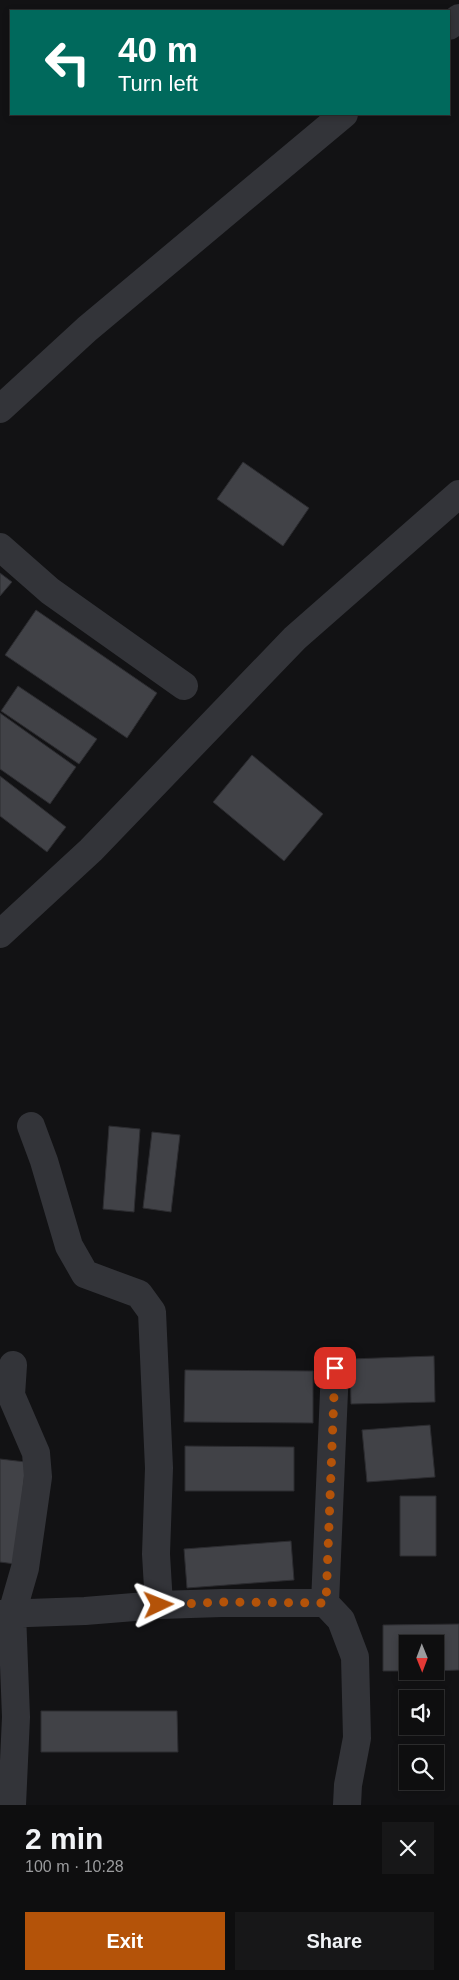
<!DOCTYPE html>
<meta charset="utf-8">
<style>
body{margin:0;font-family:Arial,sans-serif;background:#171718;color:#f1f3f6;height:100vh;display:flex;flex-direction:column;font-size:19px;white-space:nowrap}
*{box-sizing:border-box;margin:0}
p{font-size:16px;color:#9b9c9e}
.icon{flex:none;width:28px;height:28px;fill:none;stroke:currentColor;stroke-width:2;stroke-linecap:round;stroke-linejoin:round}
.map{position:relative;height:1805px;overflow:hidden}
.side{display:flex;flex-direction:column;background:#0e0e0f;flex:1}
.side>*{flex:none}
.banner{position:absolute;left:10px;top:10px;width:440px;height:105px;border-radius:0px;box-shadow:0 2px 8px #0003,0 0 0 1px #2e2e2f;background:#00695c;color:#fff;overflow:hidden}
.needle{width:32px;rotate:179deg}
.tools{position:absolute;left:399px;top:1635px;display:grid;gap:10px}
.tools a{display:grid;place-items:center;width:45px;height:45px;border-radius:0px;background:#0e0e0f;box-shadow:0 2px 8px #0003,0 0 0 1px #2e2e2f;font-size:25px}
.pin{position:absolute;display:grid;place-items:center;width:42px;height:42px;color:#fff;margin:-21px;border-radius:10px;box-shadow:0 2px 8px #0006}
.me{position:absolute;width:55px;margin:-28px;rotate:88deg;stroke-linejoin:round;filter:drop-shadow(0 0 4px #0008)}
.turn{display:flex;align-items:center;gap:18px;height:105px;padding:0 25px;font-size:22px}
.turn .icon{width:65px;height:65px;stroke-width:2.5}
.turn b{display:block;font-size:35px;line-height:42px}
.round{display:grid;place-items:center;flex:none;width:52px;height:52px;border-radius:0px;background:#171718}
.headline{display:flex;align-items:center;justify-content:space-between;height:85px;padding:0 25px}
h1{font-size:30px;font-weight:600;line-height:38px}
.action{display:flex;gap:10px;margin-top:auto;padding:10px 25px}
.action a{flex:1;height:58px;border-radius:0px;background:#b45309;color:#fff;font-size:20px;font-weight:600;line-height:58px;text-align:center}
.action a+a{background:#171718;color:#f1f3f6}
.map>svg:first-child{display:block}
.building{fill:#414247;stroke:#2c2c30}
.lines{fill:none;stroke-linecap:round;stroke-linejoin:round}
.minor{stroke:#333439;stroke-width:28}
.route{stroke:#b45309;stroke-width:9;stroke-dasharray:0 16.2}
</style>
<div class="map">
<svg width="459" height="1805" viewBox="0 0 459 1805">
<rect width="100%" height="100%" fill="#121214"/>
<path class="building" d="M243,462L309,508L283,546L217,499Z
M0,573L12,582L0,596Z
M36,610L157,693L127,738L5,655Z
M18,686L97,739L79,764L1,711Z
M0,713L76,767L50,804L0,769Z
M252,755L323,814L284,861L213,802Z
M0,776L66,827L47,852L0,816Z
M109,1126L140,1129L134,1212L103,1209Z
M152,1132L180,1135L171,1212L143,1208Z
M434,1356L435,1402L351,1404L350,1359Z
M185,1370L313,1371V1423L184,1422Z
M430,1425L435,1477L367,1482L362,1430Z
M185,1446L294,1447V1491H185Z
M0,1459L26,1462L15,1564L0,1562Z
M400,1496H436V1556H400Z
M291,1541L294,1580L187,1588L184,1549Z
M459,1624V1670L435,1671V1644H408V1671H383V1625Z
M41,1711H177L178,1752H41Z"/>
<g class="lines">
<path class="minor" d="M449,26L459,18
M0,409L87,329L344,114
M0,547L50,591L184,686
M0,934L91,850L295,638L459,494
M31,1126L44,1161L69,1246L85,1274L139,1294L152,1312L159,1468L156,1554L159,1605
M335,1368L325,1603L341,1620L355,1657L357,1738L348,1785L347,1805
M0,1614L85,1611L159,1605L222,1603H325
M12,1805L16,1717L12,1613L25,1568L38,1477L36,1453L11,1395L13,1365"/>
</g>
<g class="lines">
<path class="route" d="M159,1605L222,1602L326,1603L335,1368"/>
</g>
</svg>
<div class="tools">
<a><svg class="needle" viewBox="-14 -14 28 28"><path d="M0-13l5 13h-10z" fill="#e53935"/><path d="M0 13l5-13h-10z" fill="#9b9c9e"/></svg></a>
<a><svg class="icon" aria-label="sound" viewBox="0 0 24 24"><path d="M4 9h4l5-4v14l-5-4H4zM17 9q2 3 0 6"/></svg></a>
<a><svg class="icon" aria-label="search" viewBox="0 0 24 24"><circle cx="10" cy="10" r="6"/><path d="M15 15l6 6"/></svg></a>
</div>
<div class="pin" style="left:335px;top:1368px;background:#d93025"><svg class="icon" aria-label="arrive" viewBox="0 0 24 24"><path d="M6 21V4h12l-3 4 3 4H6"/></svg></div>
<svg class="me" style="left:159px;top:1605px" viewBox="-20 -20 40 40"><path d="M0-17L14 15 0 8-14 15z" fill="#b45309" stroke="#fff" stroke-width="4"/></svg>
<div class="banner">
<div class="turn"><svg class="icon" aria-label="left" viewBox="0 0 24 24"><path d="M17 20v-9H6M10 6l-5 5 5 5"/></svg><div><b>40 m</b>Turn left</div></div>
</div>
</div>
<section class="side">
<div class="headline"><div><h1>2 min</h1><p>100 m · 10:28</p></div><a class="round"><svg class="icon" aria-label="close" viewBox="0 0 24 24"><path d="M6 6l12 12M18 6L6 18"/></svg></a></div>
<div class="action"><a>Exit</a><a>Share</a></div>
</section>
